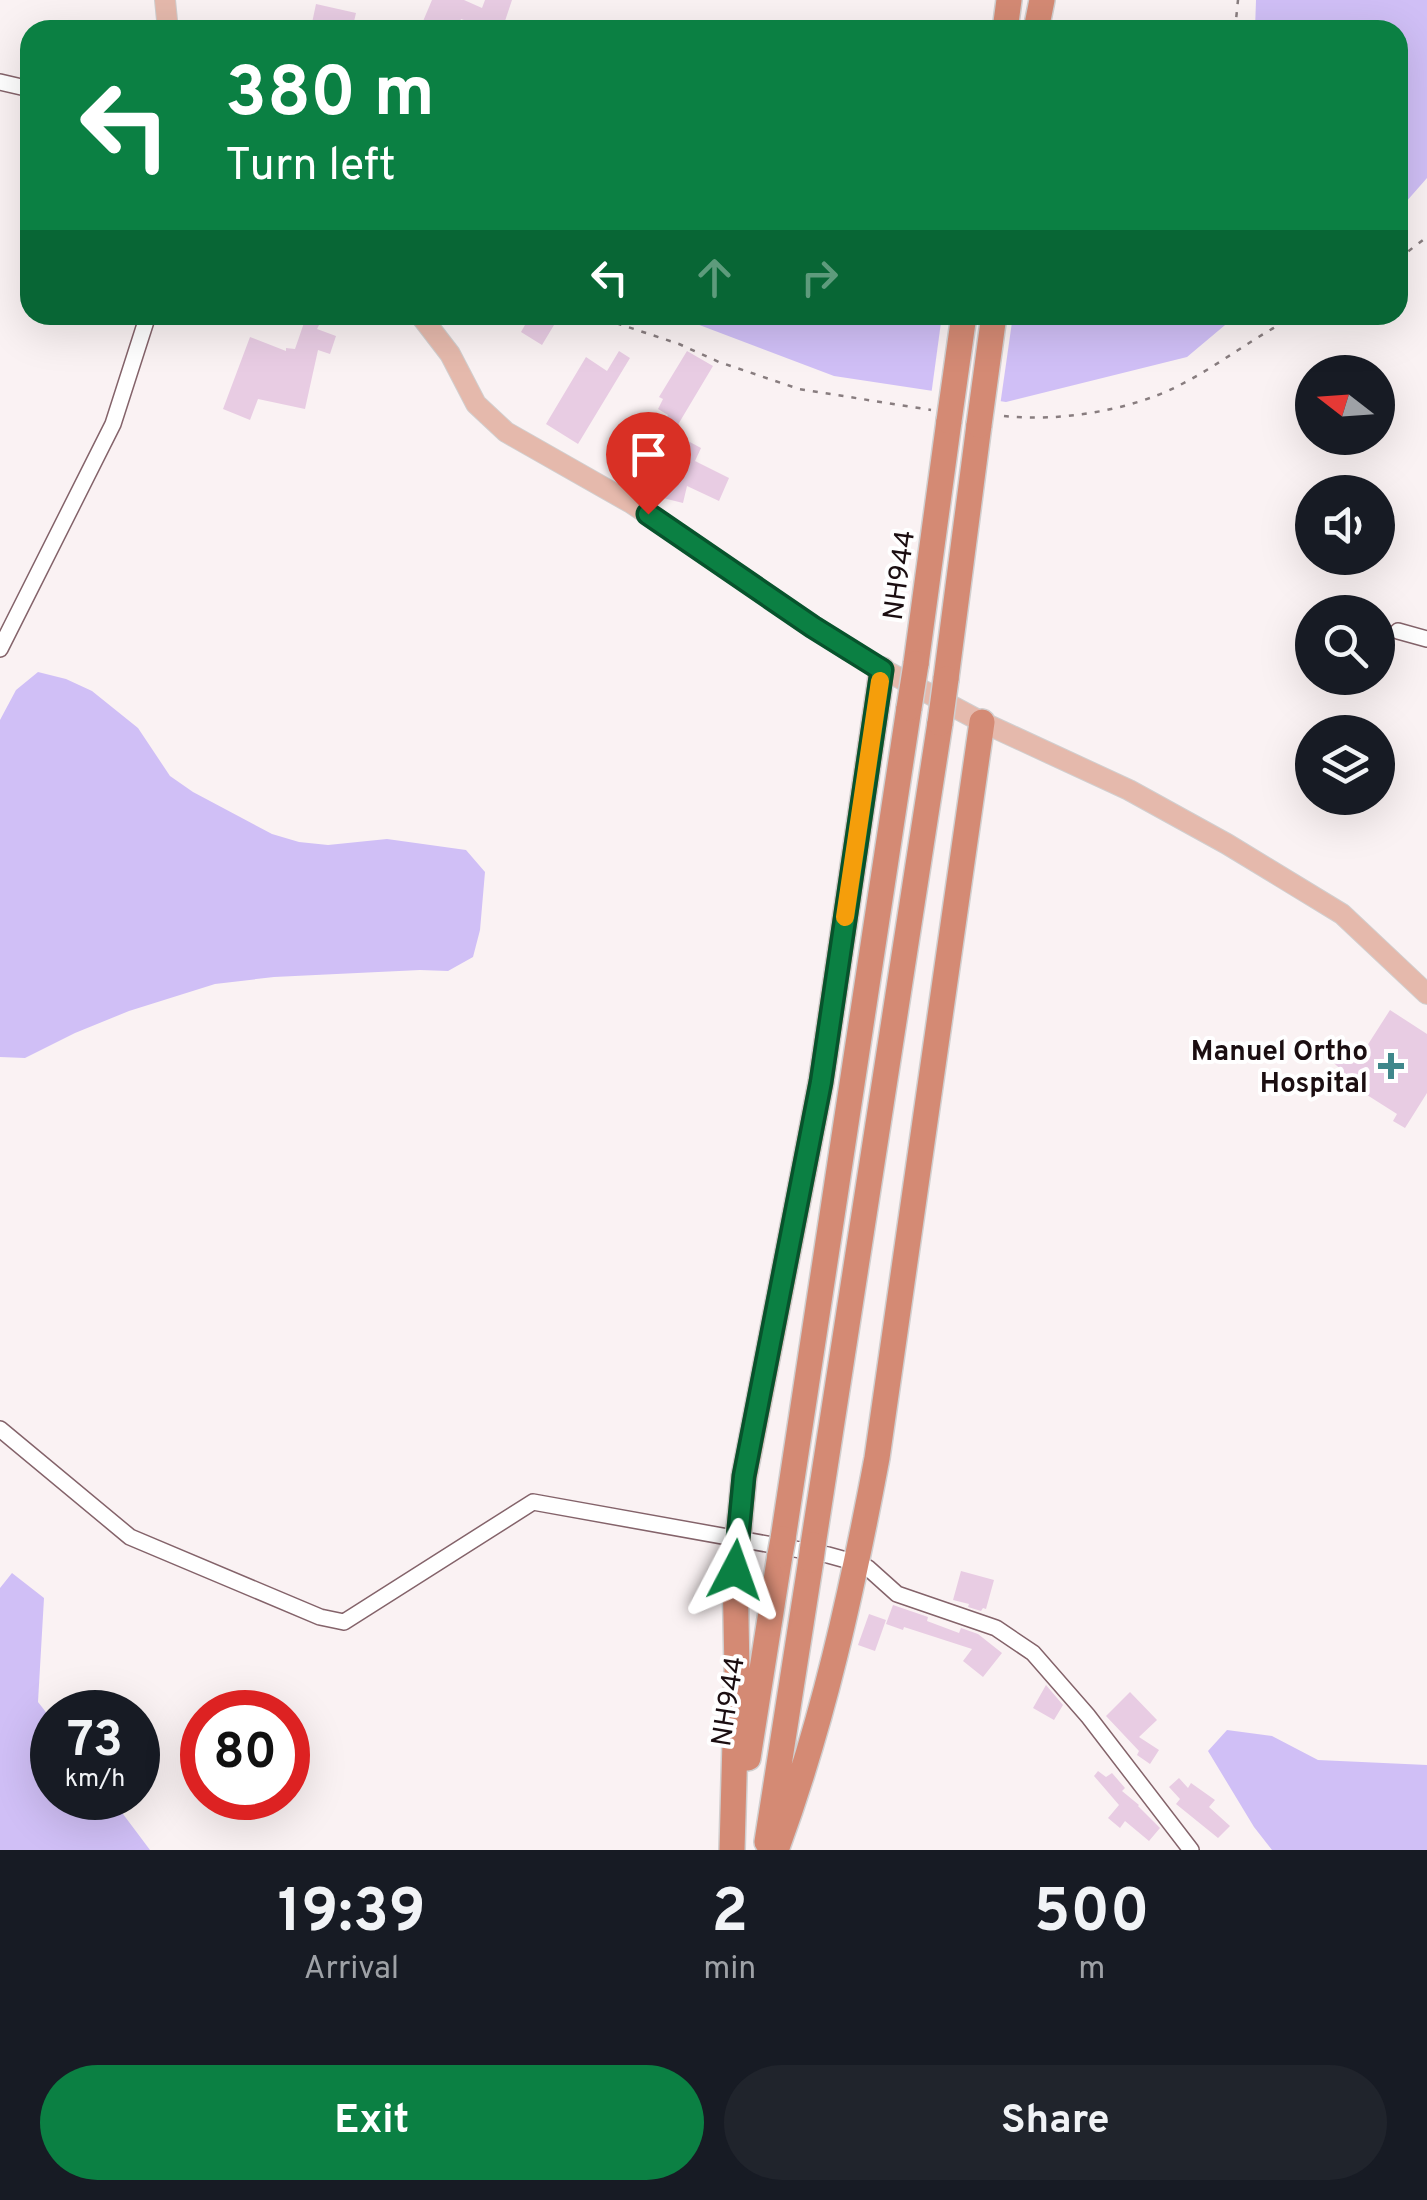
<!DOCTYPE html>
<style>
body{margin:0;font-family:Overpass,sans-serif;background:#20242c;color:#f1f3f6;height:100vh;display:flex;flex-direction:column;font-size:38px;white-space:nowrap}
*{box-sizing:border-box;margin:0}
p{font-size:32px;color:#9ea1a6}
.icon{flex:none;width:55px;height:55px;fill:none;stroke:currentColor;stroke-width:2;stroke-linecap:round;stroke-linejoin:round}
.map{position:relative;height:1850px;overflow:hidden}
.panel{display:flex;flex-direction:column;background:#171b24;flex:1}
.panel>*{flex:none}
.guide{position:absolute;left:20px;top:20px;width:1388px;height:305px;border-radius:30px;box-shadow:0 10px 40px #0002;background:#0b8043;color:#fff;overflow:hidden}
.needle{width:65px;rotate:287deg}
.buttons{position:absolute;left:1295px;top:355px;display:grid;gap:20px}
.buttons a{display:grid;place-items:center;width:100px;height:100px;border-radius:50%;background:#171b24;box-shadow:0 10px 40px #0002;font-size:50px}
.speed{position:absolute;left:30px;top:1690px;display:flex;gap:20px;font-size:50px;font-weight:700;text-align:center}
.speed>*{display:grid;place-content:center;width:130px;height:130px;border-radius:50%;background:#171b24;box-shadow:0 10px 40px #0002;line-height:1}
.speed small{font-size:25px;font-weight:400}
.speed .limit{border:15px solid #d22;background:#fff;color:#111}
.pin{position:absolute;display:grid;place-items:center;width:85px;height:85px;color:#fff;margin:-102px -42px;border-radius:50% 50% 50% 0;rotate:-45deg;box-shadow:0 0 10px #0007}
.pin .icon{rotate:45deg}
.me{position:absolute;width:110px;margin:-55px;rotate:4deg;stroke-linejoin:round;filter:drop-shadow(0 0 8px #0008)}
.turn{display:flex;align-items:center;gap:35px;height:210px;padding:0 40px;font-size:45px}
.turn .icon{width:130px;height:130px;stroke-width:2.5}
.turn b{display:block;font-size:70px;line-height:85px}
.lanes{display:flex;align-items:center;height:95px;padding:0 40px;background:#0003;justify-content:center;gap:50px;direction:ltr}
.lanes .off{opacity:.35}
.eta{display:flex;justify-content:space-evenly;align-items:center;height:170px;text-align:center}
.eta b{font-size:60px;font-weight:700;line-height:70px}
.button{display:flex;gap:20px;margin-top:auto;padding:20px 40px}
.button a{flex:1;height:115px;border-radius:60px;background:#0b8043;color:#fff;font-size:40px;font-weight:700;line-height:115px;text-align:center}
.button a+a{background:#20242c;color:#f1f3f6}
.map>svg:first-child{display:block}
.water{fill:#d0bff6}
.pier{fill:#faf2f3}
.building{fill:#e8cce3}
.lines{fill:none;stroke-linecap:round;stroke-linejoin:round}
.minor-casing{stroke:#84636a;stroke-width:18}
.major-casing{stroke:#d1cfcf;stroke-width:22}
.highway-casing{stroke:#d1cfcf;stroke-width:28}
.path{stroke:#887d7f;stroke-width:2.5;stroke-dasharray:5 8;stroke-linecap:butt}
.minor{stroke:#fff;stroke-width:15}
.major{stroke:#e5b9ac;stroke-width:20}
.highway{stroke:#d48a74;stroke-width:25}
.highway-bridge-casing{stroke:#d1cfcf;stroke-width:28;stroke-linecap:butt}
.highway-bridge{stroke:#d48a74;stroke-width:25}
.route-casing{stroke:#07532c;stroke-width:25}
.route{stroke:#0b8043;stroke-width:18}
.slow{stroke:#f59e0b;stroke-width:18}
.poi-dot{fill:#3f878b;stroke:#fff;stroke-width:4}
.labels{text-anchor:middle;stroke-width:8;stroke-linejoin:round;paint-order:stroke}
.street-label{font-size:28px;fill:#1b0e11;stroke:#fff}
.poi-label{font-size:28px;font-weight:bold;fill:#1b0e11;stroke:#fff;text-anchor:end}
</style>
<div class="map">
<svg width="1427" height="1850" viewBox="0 0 1427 1850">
<rect width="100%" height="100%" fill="#faf2f3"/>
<path class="water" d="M1256,0H1427V178L1398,211V30H1255Z
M673,315H1237L1187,357L1006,402L834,376Z
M38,672L66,679L92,691L138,728L170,776L193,792L272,834L299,842L328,845L387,839L466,850L485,872L480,930L473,957L448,971L420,970L274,977L215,984L129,1011L75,1033L25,1058L0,1057V720L16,690Z
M12,1573L44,1598L38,1702L52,1720V1798H111L150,1850H0V1588Z
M1227,1730L1272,1736L1318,1760L1427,1765V1850H1272L1254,1827L1208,1751Z"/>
<path class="pier" d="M942,315H1013L1000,406L931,396Z"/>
<path class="building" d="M432,0H464L482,8L485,0H512L502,30H494L461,19L456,30H430L421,26Z
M316,4L356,13L352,30L312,23Z
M509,315H560L542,345L521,332L525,325Z
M305,320L319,325L317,329L336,336L330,354L318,350L305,409L258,399L250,420L223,409L250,337L286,351V348L295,349Z
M619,351L630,358L578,444L546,424L586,357L607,371Z
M687,351L713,366L673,433L701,448L695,461L729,478L719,501L687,486L683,503L659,497L660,491L639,478L645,468L632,460L645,437L654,443L668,415L658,409L663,399L659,397Z
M1390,1010L1427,1034V1093L1405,1128L1393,1121L1397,1114L1345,1081L1348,1076L1325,1055L1338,1041L1358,1060Z
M961,1571L994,1580L986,1609L983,1608L981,1611L968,1607L969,1604L953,1600Z
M893,1605L928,1617L927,1621L959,1633L961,1628L978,1634L1002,1653L983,1677L963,1661L972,1649L904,1627L903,1630L886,1624Z
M869,1614L886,1620L875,1651L858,1645Z
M1046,1685L1063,1705L1054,1720L1033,1708Z
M1130,1692L1157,1720L1139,1737L1159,1750L1150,1764L1137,1755L1139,1751L1106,1716Z
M1098,1771L1106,1777L1112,1773L1125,1788L1122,1791L1139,1805L1138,1806L1160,1828L1149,1841L1125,1821L1120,1828L1108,1818L1119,1805L1094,1776Z
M1179,1778L1188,1788L1191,1783L1215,1800L1209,1807L1230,1826L1218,1838L1176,1804L1180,1799L1169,1787Z"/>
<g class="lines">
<defs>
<path id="minor" d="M0,82L30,89
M1398,631L1427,639
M0,649L113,424L148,315
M0,1429L130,1537L320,1617L344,1622L533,1502L828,1555L857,1563L868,1568L897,1594L996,1628L1033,1653L1088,1716L1191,1850"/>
<path id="major" d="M165,0L168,30
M420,315L450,354L476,404L506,432L631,503L847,650L982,722L1129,790L1227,844L1342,914L1427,994"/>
<path id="highway" d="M1005,30L1009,0
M1036,30L1042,0
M916,664L949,421
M946,679L979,425
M783,1539L909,708
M813,1545L940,723
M748,1758L780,1555
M767,1842L811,1560
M732,1850L737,1670L735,1570L744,1477L821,1082L882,670
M776,1850C823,1723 852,1591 877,1458L982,722"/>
</defs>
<use href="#minor" class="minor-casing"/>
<use href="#major" class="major-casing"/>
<use href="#highway" class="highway-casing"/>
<path class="path" d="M1235,30L1238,0
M1398,259L1427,237
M592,315L679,344L719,362L799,389L931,410
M1004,416C1057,422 1129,411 1178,386C1220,365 1256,335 1298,315"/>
<use href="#minor" class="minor"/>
<use href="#major" class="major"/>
<use href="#highway" class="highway"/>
<defs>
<path id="highway-bridge" d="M949,421L964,315
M979,425L994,315
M909,708L916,664
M940,723L946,679
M780,1555L783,1539
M811,1560L813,1545"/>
</defs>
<use href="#highway-bridge" class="highway-bridge-casing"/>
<use href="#highway-bridge" class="highway-bridge"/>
</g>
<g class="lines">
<defs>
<path id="route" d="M648,514L813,627L882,670L821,1082L744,1476L735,1570"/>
</defs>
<use href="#route" class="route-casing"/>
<use href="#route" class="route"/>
<path class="slow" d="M845,917L880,681"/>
</g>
<path class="poi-dot" d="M1386 1051h10v10h10v10h-10v10h-10v-10h-10v-10h10z"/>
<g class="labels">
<g class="street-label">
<text transform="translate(898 575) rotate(-82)" y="10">NH944</text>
<text transform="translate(727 1701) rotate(-81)" y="10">NH944</text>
</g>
<g class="poi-label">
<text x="1368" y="1060">Manuel Ortho<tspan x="1368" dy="32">Hospital</tspan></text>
</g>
</g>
</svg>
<div class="buttons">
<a><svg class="needle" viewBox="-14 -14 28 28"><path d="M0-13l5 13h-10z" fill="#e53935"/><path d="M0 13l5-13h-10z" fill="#9ea1a6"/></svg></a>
<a><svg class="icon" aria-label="sound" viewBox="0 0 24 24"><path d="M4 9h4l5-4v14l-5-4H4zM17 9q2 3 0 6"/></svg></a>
<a><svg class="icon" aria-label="search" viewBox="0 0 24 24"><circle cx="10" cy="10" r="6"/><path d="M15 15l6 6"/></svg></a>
<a><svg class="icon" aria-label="layers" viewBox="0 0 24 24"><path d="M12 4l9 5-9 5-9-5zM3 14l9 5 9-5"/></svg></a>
</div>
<div class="speed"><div>73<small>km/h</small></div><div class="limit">80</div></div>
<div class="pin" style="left:648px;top:514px;background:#d93025"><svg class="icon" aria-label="arrive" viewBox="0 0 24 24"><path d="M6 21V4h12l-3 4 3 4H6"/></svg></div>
<svg class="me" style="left:735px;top:1570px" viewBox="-20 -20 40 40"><path d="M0-17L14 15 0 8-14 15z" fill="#0b8043" stroke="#fff" stroke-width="4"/></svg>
<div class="guide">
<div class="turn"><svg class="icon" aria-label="left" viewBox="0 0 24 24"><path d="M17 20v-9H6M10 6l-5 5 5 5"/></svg><div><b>380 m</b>Turn left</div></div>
<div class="lanes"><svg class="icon" aria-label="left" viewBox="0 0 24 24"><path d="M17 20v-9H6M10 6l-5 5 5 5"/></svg><svg class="icon off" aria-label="ahead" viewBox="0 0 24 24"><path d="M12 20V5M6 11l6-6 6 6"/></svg><svg class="icon off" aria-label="right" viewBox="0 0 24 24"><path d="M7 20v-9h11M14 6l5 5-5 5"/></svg></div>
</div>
</div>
<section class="panel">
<div class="eta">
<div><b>19:39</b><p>Arrival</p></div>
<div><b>2</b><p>min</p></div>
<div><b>500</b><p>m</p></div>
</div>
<div class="button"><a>Exit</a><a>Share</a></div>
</section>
